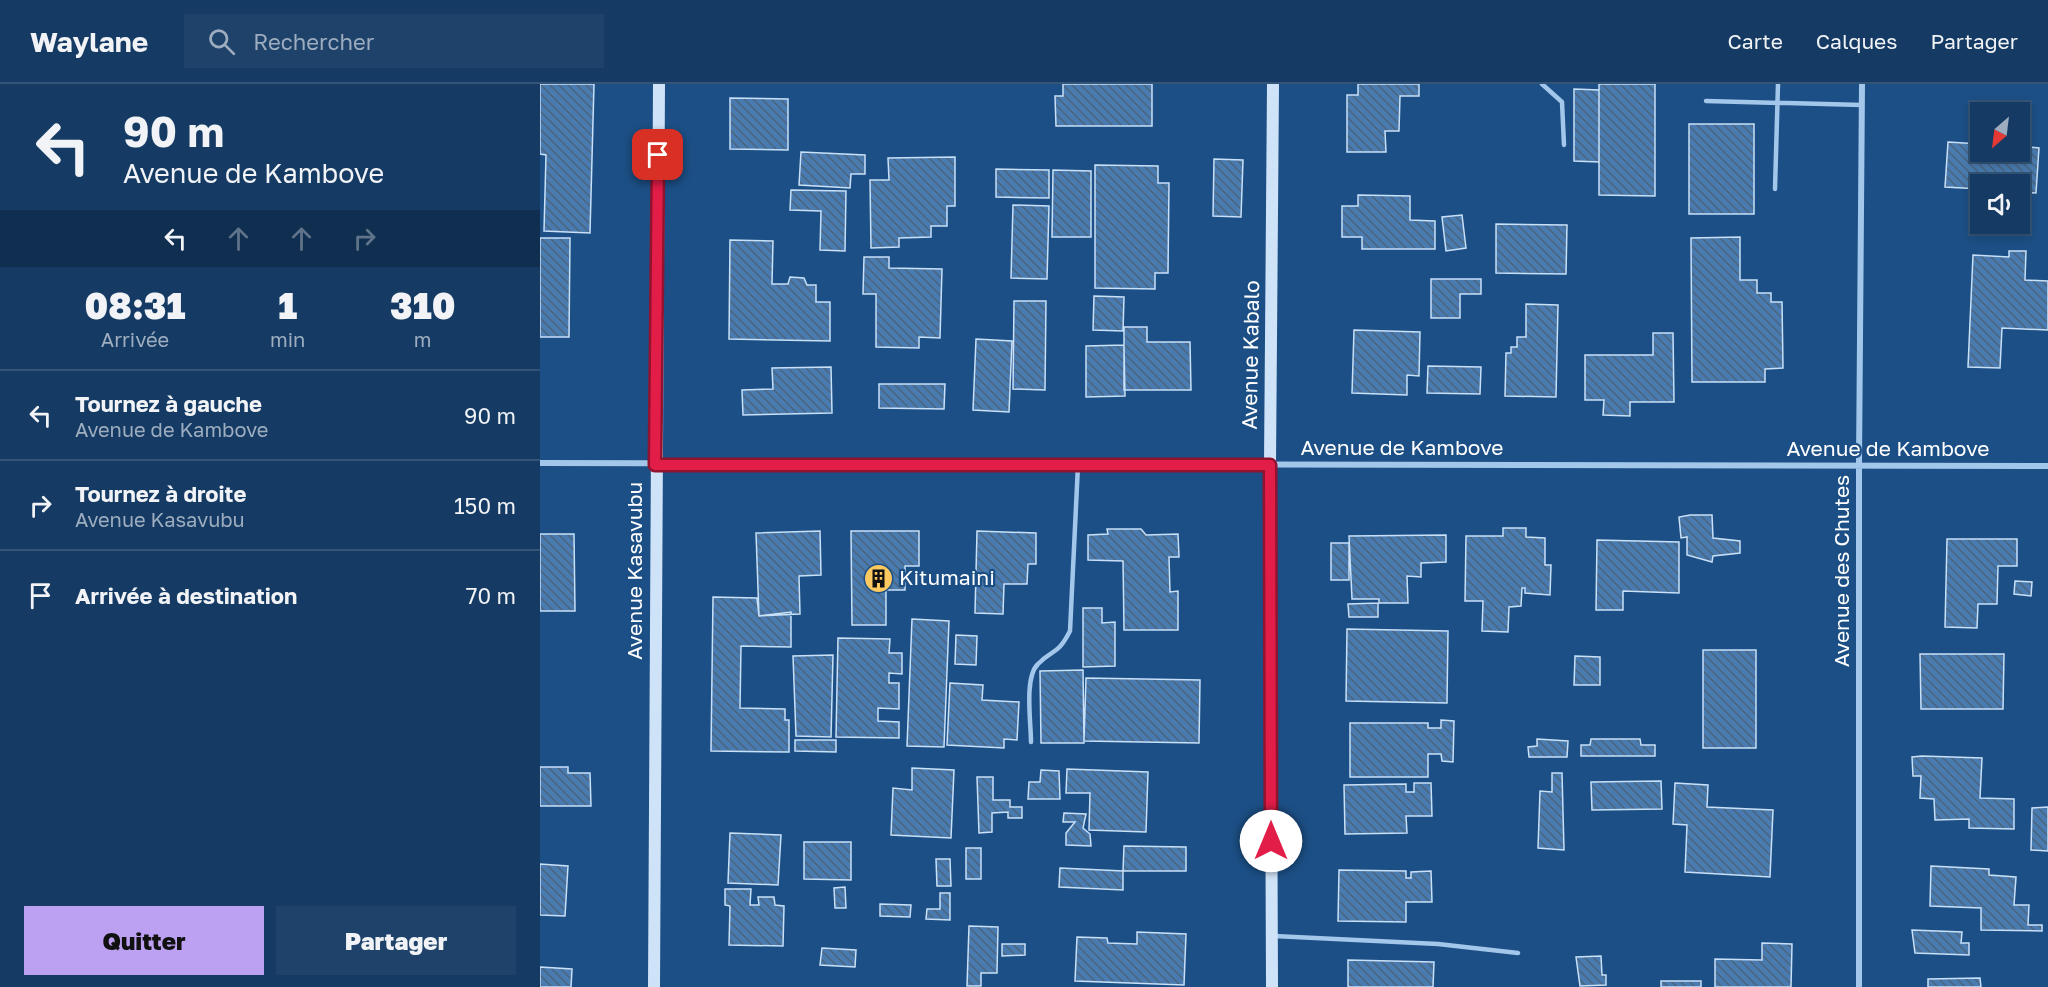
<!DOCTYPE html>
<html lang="fr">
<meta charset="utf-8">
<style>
body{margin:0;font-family:"Golos Text",sans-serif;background:#1e426a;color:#f1f3f6;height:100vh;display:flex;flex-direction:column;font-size:22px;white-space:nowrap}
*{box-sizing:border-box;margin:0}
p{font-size:20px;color:#9dadbf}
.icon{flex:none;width:33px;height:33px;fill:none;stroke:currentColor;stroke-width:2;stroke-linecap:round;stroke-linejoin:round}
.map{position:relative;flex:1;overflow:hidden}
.panel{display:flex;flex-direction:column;background:#153b64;width:540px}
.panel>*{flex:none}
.banner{background:#153b64;color:#f1f3f6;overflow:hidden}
.needle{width:39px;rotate:208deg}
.buttons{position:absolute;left:1430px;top:18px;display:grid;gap:12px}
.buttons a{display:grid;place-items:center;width:60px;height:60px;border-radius:0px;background:#153b64;box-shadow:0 3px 9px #0003,0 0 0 2px #345578;font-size:30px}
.pin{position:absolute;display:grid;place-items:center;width:51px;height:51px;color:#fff;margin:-26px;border-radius:12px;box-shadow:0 3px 9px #0006}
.me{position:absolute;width:66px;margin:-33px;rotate:0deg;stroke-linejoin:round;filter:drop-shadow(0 0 4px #0008)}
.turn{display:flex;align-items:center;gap:21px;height:126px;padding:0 24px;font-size:27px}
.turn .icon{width:78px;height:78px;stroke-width:2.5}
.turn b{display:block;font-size:42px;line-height:51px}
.lanes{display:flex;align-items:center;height:57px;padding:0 24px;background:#0003;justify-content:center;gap:30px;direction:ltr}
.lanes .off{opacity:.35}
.eta{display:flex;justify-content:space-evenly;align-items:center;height:102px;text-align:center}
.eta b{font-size:36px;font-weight:800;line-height:42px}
.action{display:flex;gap:12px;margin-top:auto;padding:12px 24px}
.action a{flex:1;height:69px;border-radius:0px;background:#bca0f2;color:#111;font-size:24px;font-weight:800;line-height:69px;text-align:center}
.action a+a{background:#1e426a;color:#f1f3f6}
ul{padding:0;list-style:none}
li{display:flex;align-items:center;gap:18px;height:90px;padding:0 24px;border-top:2px solid #345578}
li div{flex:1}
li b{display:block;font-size:22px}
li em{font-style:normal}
header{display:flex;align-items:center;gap:36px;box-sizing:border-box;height:84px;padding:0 30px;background:#153b64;border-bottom:2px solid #345578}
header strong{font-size:28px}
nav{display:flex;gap:33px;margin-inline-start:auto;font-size:21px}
.search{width:420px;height:54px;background:#1e426a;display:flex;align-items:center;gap:15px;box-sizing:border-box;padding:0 21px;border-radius:0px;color:#9dadbf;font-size:22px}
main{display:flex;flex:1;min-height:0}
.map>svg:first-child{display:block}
.building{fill:url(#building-back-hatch);stroke:#c8e0f8;stroke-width:1.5}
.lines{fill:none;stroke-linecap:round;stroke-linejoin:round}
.lane{stroke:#a3c7eb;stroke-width:4.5}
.street{stroke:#a3c7eb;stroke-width:6}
.secondary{stroke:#cfe3f8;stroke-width:12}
.route-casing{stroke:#92132f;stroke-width:15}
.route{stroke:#e11d48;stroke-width:10}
.labels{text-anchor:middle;stroke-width:4.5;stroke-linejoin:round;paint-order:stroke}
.street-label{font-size:21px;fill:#fff;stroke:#1c4f85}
.poi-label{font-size:21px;fill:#fff;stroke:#1c4f85;text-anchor:start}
</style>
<header>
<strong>Waylane</strong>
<div class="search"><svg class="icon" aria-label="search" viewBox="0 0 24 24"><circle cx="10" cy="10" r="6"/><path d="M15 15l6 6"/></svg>Rechercher</div>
<nav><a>Carte</a><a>Calques</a><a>Partager</a></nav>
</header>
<main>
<section class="panel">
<div class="banner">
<div class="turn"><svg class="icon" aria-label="left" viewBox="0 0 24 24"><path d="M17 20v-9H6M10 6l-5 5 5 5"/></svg><div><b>90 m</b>Avenue de Kambove</div></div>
<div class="lanes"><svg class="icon" aria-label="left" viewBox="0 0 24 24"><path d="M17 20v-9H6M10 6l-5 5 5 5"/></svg><svg class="icon off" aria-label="ahead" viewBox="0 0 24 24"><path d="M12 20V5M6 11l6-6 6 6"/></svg><svg class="icon off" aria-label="ahead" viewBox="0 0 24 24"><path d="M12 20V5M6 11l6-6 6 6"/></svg><svg class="icon off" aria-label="right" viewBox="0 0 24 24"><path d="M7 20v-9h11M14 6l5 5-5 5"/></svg></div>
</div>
<div class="eta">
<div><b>08:31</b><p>Arrivée</p></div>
<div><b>1</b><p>min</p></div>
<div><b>310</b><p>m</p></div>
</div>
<ul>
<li><svg class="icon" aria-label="left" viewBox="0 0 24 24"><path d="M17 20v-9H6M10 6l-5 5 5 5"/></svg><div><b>Tournez à gauche</b><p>Avenue de Kambove</p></div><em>90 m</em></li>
<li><svg class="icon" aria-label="right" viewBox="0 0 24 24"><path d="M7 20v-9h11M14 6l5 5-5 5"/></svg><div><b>Tournez à droite</b><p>Avenue Kasavubu</p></div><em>150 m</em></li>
<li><svg class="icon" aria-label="arrive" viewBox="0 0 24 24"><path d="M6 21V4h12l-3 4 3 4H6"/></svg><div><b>Arrivée à destination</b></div><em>70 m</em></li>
</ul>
<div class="action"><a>Quitter</a><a>Partager</a></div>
</section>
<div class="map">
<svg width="1508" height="903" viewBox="0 0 1508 903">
<defs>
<pattern id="building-back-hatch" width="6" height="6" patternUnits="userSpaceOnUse" patternTransform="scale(1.5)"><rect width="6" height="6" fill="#497bb0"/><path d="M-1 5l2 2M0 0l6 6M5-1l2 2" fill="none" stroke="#4a647e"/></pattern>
</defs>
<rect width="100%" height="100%" fill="#1c4f85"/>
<path class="building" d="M0,0H54L50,149L4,147L6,71L0,70Z
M523,0H612V42H516L515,12H523Z
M818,0H879V12H860L859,47H845L846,68H807V11H818Z
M1059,0H1115V112L1059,111Z
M1034,5L1059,6V78L1034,77Z
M190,14L248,15V66L190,65Z
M1149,40H1214V130H1149Z
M1408,58L1440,60V68H1479V62L1499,64L1496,109L1479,108V100H1440V105L1405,103Z
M261,68L325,71V90H311L310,104L259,101Z
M415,73V122H407V142H391V153L359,154V163L331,164L330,96H349L348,74Z
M674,75L703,76L701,133L673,132Z
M555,81L618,82V99H629L628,189H615V205L555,204Z
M456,85L509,86V114L456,113Z
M513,86L551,87V153H512Z
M251,106L306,107L305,167L280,166L281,127L250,126Z
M818,111L870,112V136L895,137V165H822V153H802V122H818Z
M473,121L509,122L507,195L471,194Z
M922,131L926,164L906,167L902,133Z
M956,140L1027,141L1026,190L956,189Z
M1200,153V196H1217V209H1231V218H1242L1243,284L1225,285V298H1152L1151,154Z
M0,154H30L29,253H0Z
M190,156L233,157L232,200H248L250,193L264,194L267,201H276V218H290V257L189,255Z
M1469,167H1486L1485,196L1508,197V246L1462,244L1460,284L1428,283L1433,171L1469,173Z
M324,173H349V184L402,185L400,254L379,253V264L336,263V210H323Z
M891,195H941V210H920V234H891Z
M554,212L584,213L583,247L553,246Z
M474,217H506L505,306L473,305Z
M986,220L1018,221L1016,313L965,312L966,269H971V263H977V253H986Z
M584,243H607V258H650L651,306H584Z
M814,246L880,248L879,292L867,291V311L812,309Z
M1113,249H1133L1134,318H1090V332L1063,331L1064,316H1045V271H1113Z
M436,255L472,257L469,328L433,326Z
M584,261L585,312L546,313V262Z
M888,282L941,283L940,310L887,309Z
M291,283L292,329L203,331L202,306L233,305L232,284Z
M339,300H405L404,325L339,324Z
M1150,431H1172L1173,454L1200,457V469L1173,472L1172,478L1147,471V453L1141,454L1139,433Z
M963,444H986V453L1005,454V481H1011L1010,511L985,509V504H982L981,522L969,523L968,548L942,547L943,517H925L926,452H963Z
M567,445H601L606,451L638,450L639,473H629L630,508L638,507V546H584L583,477L548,476V451L568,450Z
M280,447L281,491L259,492L260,530L219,532L216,449Z
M311,447H379V482H365V506H346V541H312Z
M437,447L496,449V480H488L487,500H464L463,530L435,529Z
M0,450H34L35,527H0Z
M906,451V478L881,479V493L867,492L868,519H839V515H812L809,452Z
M1407,455H1477V482H1458L1457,520H1438L1437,544L1405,543Z
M1057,456L1139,458V509L1083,507V526H1056Z
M791,459H809V496H791Z
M1475,497L1492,498L1491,512L1474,510Z
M173,513L217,514L219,532L251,528V563L201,562L200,624L245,625V636H249V668L171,667Z
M838,519V533H809L808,520Z
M543,524H562V539L575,538V582L543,583Z
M372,535L409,537L404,663L367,662Z
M807,545L908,547L907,619L806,617Z
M416,551L437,552L436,581L415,580Z
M298,554L350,555L349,569H362V590L349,589V599H359V625L338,624V637L359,638V654L296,653Z
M1163,566H1216V664H1163Z
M1380,570H1464L1463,625H1381Z
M293,571L291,653L256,652L253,572Z
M1035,572L1060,573V601H1034Z
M543,586L544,659H501L500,587Z
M546,594L660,596L659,659L544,657Z
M410,599L443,601L442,616L479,618L477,656L464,655V664L407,661Z
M901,636L914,637L913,678L902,677L901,670H888V693H810V639H888V644H901Z
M997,655L1028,657L1027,673H989L988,663L997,662Z
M1051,655H1100L1101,661H1115V672H1041V661H1050Z
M255,656H296V668L255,667Z
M1382,672L1442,674L1440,714L1474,715V745L1429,744V735L1395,736L1394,715L1380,714L1381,692H1373L1372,673Z
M0,683H28V689H50L51,722H0Z
M372,684L414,686L411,754L351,751L353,704L372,706Z
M527,685L608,688L606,748L549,746L550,709H526Z
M501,686L519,687L520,715H488L489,698H500Z
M1012,689H1022L1024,766L998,764L1000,707L1012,708Z
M437,693H453V716H470V723H482V734H468V728L452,729V748L439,749Z
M1121,697L1122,725L1052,726L1051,698Z
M874,699H891L892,732H866L867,749L805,750L804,701L866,700V708H874Z
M1135,699L1168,701L1167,723L1233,726L1230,793L1145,788L1147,741L1133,740Z
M1508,723V767L1491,766L1492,724Z
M524,729L546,730L543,744L550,750L551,762L526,761V749L535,738H523Z
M190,749L241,751L238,801L188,799Z
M264,758H311V796L264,795Z
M584,762L646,763V787H583Z
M426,764H441V795H426Z
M396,775H410L411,802H397Z
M0,780L28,782L25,832L0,831Z
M1391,782L1449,785V791L1476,793L1474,821H1489L1488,841H1502V847L1441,846V824L1390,822Z
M520,784L583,787V806L519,803Z
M799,786L866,787V794H871V788L891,787L892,818H866V838L798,837Z
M305,803L306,824H295L294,804Z
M185,805H211L210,821H219L218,813H234L235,821L244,822L243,862L189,861L190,822L185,821Z
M400,809H410V836L386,835L387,825H400Z
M340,820L371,821L370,833L340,832Z
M429,842L458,843L457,889H441V902H427Z
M1372,846L1422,848L1421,859H1429V871L1375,869Z
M597,848L646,850L644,901L535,897L537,853L567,854L568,859L597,860Z
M1222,859L1252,860L1251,903H1175V875L1222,876Z
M462,860H485V871L462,872Z
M282,864L316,866L315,883L280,881Z
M1061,872L1062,891H1066V901L1040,902L1036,873Z
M808,876L894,878L893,903H808Z
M0,883L32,885L31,903H0Z
M1440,894L1441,903H1388V895Z
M1121,897H1161V903H1121Z"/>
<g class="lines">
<path class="lane" d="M1002,0L1022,18L1024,61
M1166,17L1322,21
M1235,105L1238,0
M491,658C491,638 484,593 498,580C514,564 517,572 530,547L538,381
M734,852L898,860L978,869"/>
<path class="street" d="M0,379L1508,382
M1319,903V381L1322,0"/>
<path class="secondary" d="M114,903L119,0
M732,903L730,381L733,0"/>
</g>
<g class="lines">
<defs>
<path id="route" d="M118,71L115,381H730L731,757"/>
</defs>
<use href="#route" class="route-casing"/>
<use href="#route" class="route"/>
</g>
<defs>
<symbol id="building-disc" viewBox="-11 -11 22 22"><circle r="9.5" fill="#fcc860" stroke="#1c4f85"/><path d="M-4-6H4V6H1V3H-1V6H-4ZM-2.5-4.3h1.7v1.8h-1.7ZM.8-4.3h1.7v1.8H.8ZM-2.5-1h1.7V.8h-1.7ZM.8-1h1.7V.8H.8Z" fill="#111"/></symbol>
</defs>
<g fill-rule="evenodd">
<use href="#building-disc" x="322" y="478" width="33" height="33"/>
</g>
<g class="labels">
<g class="street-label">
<text transform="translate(711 271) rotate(-89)" y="7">Avenue Kabalo</text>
<text x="862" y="371">Avenue de Kambove</text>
<text x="1348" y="372">Avenue de Kambove</text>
<text transform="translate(95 487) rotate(-90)" y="7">Avenue Kasavubu</text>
<text transform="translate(1302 487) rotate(-90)" y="7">Avenue des Chutes</text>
</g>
<g class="poi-label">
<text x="359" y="501">Kitumaini</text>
</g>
</g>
</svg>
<div class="buttons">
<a><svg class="needle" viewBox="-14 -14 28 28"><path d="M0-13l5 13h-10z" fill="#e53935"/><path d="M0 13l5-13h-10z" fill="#9dadbf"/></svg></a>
<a><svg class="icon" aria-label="sound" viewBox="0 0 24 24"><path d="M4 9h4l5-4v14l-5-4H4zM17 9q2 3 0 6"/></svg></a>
</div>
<div class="pin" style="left:118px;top:71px;background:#d93025"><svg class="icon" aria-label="arrive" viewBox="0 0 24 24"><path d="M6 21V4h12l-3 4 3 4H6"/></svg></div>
<svg class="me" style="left:731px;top:757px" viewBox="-20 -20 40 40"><circle r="19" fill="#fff"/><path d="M0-13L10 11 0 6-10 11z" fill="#e11d48"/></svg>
</div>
</main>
